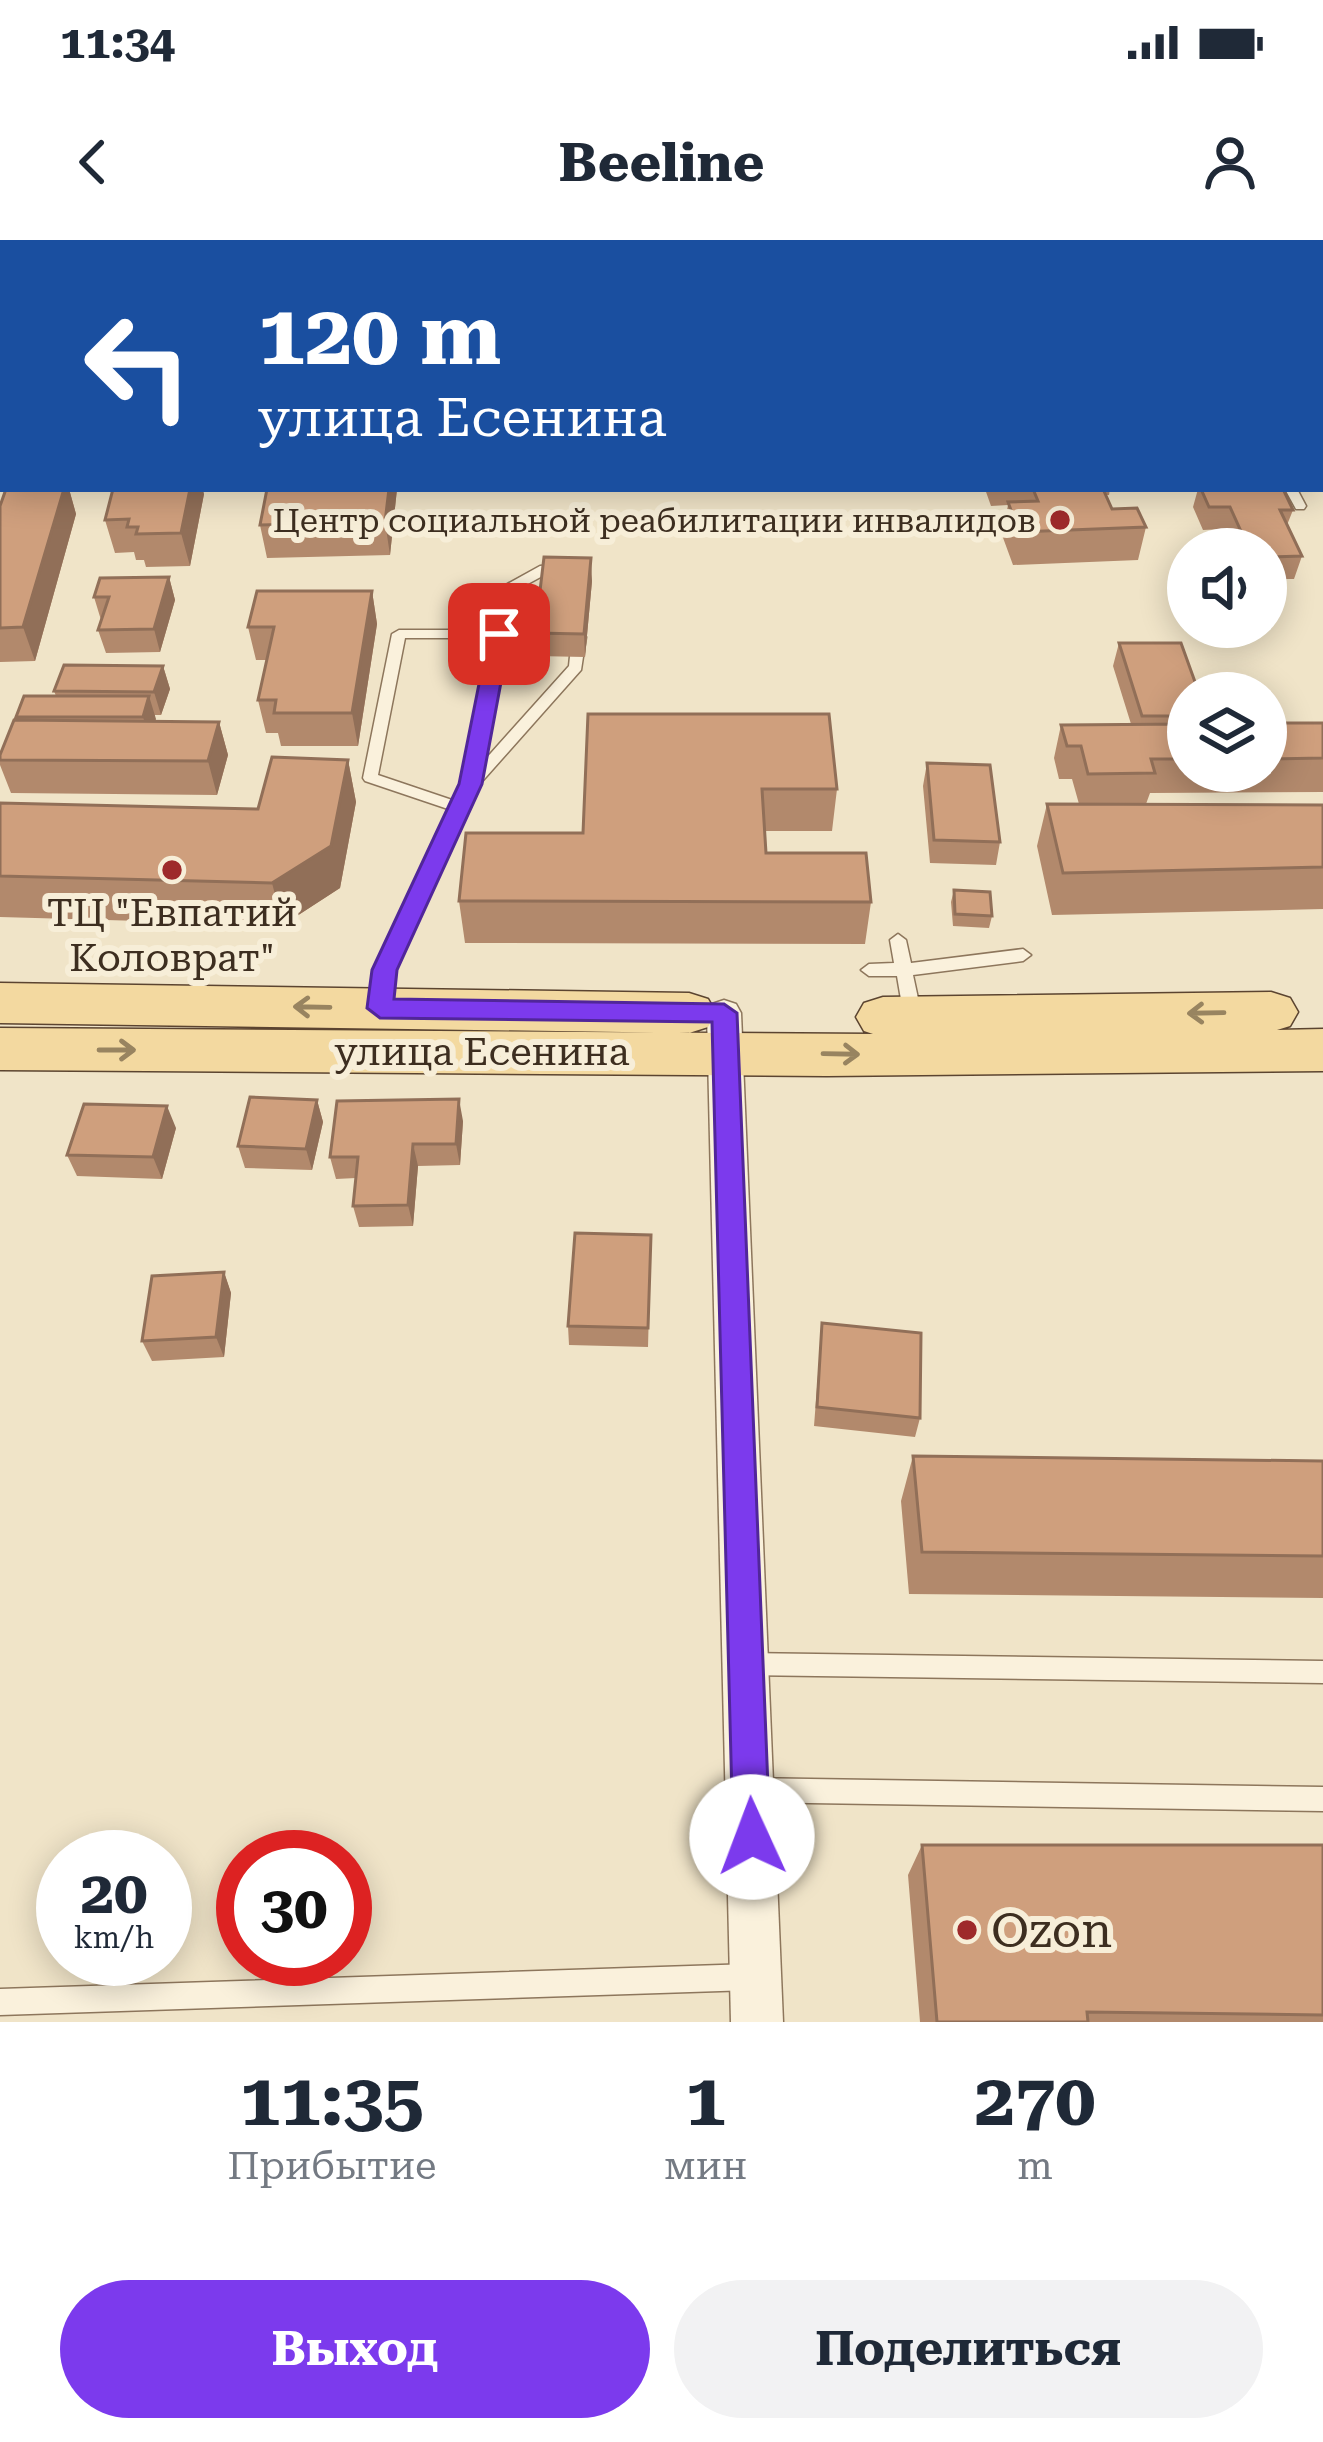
<!DOCTYPE html>
<html lang="ru">
<meta charset="utf-8">
<style>
body{margin:0;font-family:"Roboto Serif",serif;background:#f2f2f3;color:#1f2937;height:100vh;display:flex;flex-direction:column;font-size:45px;white-space:nowrap}
*{box-sizing:border-box;margin:0}
p{font-size:39px;color:#747a83}
.icon{flex:none;width:66px;height:66px;fill:none;stroke:currentColor;stroke-width:2;stroke-linecap:round;stroke-linejoin:round}
.map{position:relative;height:1782px;overflow:hidden}
.drawer{display:flex;flex-direction:column;background:#fff;flex:1}
.drawer>*{flex:none}
.guide{position:absolute;left:0px;top:0px;width:1323px;height:252px;box-shadow:0 6px 30px #0003;background:#1a4fa0;color:#fff;overflow:hidden}
.fabs{position:absolute;left:1167px;top:288px;display:grid;gap:24px}
.fabs a{display:grid;place-items:center;width:120px;height:120px;border-radius:50%;background:#fff;box-shadow:0 6px 30px #0003;font-size:60px}
.speed{position:absolute;left:36px;top:1590px;display:flex;gap:24px;font-size:60px;font-weight:700;text-align:center}
.speed>*{display:grid;place-content:center;width:156px;height:156px;border-radius:50%;background:#fff;box-shadow:0 6px 30px #0003;line-height:1}
.speed small{font-size:30px;font-weight:400}
.speed .limit{border:18px solid #d22;background:#fff;color:#111}
.pin{position:absolute;display:grid;place-items:center;width:102px;height:102px;color:#fff;margin:-51px;border-radius:24px;box-shadow:0 6px 18px #0006}
.me{position:absolute;width:132px;margin:-66px;rotate:358deg;stroke-linejoin:round;filter:drop-shadow(0 0 9px #0008)}
.turn{display:flex;align-items:center;gap:42px;height:252px;padding:0 60px;font-size:54px}
.turn .icon{width:156px;height:156px;stroke-width:2.5}
.turn b{display:block;font-size:84px;line-height:102px}
.eta{display:flex;justify-content:space-evenly;align-items:center;height:204px;text-align:center}
.eta b{font-size:72px;font-weight:700;line-height:84px}
.action{display:flex;gap:24px;margin-top:auto;padding:24px 60px}
.action a{flex:1;height:138px;border-radius:72px;background:#7c3aed;color:#fff;font-size:48px;font-weight:700;line-height:138px;text-align:center}
.action a+a{background:#f2f2f3;color:#1f2937}
.status{display:flex;justify-content:space-between;align-items:center;height:84px;padding:0 60px;background:#fff;direction:ltr}
.status svg{height:33px;fill:currentColor}
header{display:flex;justify-content:space-between;align-items:center;height:156px;padding:0 60px;background:#fff;font-size:54px;font-weight:700}
.map>svg:first-child{display:block}
.lines{fill:none;stroke-linecap:round;stroke-linejoin:round}
.lane-casing{stroke:#8d765c;stroke-width:3}
.street-casing{stroke:#8d765c;stroke-width:3}
.primary-casing{stroke:#5b4430;stroke-width:3}
.lane{fill:#faf1dc;fill-rule:evenodd}
.street{fill:#faf1dc;fill-rule:evenodd}
.primary{fill:#f3d9a0;fill-rule:evenodd}
.wall{fill:#b2896c}
.shaded-wall{fill:#916f58}
.building{fill:#cf9f7d;stroke:#916f58;stroke-width:3}
.oneway{stroke:#988460}
.route{fill:#7c3aed;stroke:#51269a;stroke-width:3}
.poi-dot{fill:#9e2a2b;stroke:#f7eed8;stroke-width:4.5}
.labels{text-anchor:middle;stroke-width:12;stroke-linejoin:round;paint-order:stroke}
.far-poi-label{font-size:33px;fill:#3d2e20;stroke:#f7eed8;text-anchor:end}
.poi-label{font-size:39px;fill:#3d2e20;stroke:#f7eed8}
.street-label{font-size:39px;fill:#3d2e20;stroke:#f7eed8}
.near-poi-label{font-size:48px;fill:#3d2e20;stroke:#f7eed8;text-anchor:start}
</style>
<div class="status"><b>11:34</b><svg viewBox="0 0 49 12"><path d="M0 12V9h3v3zM5 12V6h3v6zM10 12V3h3v9zM15 12V0h3v12zM26 1h20v11H26zM47 4h2v5h-2z"/></svg></div>
<header><svg class="icon" aria-label="back" viewBox="0 0 24 24"><path d="M15 5l-7 7 7 7"/></svg>Beeline<svg class="icon" aria-label="person" viewBox="0 0 24 24"><circle cx="12" cy="8" r="4"/><path d="M4 21q1-7 8-7t8 7"/></svg></header>
<div class="map">
<svg width="1323" height="1782" viewBox="0 0 1323 1782">
<rect width="100%" height="100%" fill="#f0e4c8"/>
<g class="lines">
<defs>
<path id="lane" d="M1320,155H1323V163H1320Z
M0,198H3V206H0Z
M1285,249H1297L1306,266L1304,269H1296Z
M564,324L571,328L569,331L548,333L513,352L483,522L569,426L572,397L579,393L586,397L581,430L478,546L392,731L388,768L386,772H374L372,768L376,731L451,570L365,541L363,538L392,394L399,390H493L502,347L540,326ZM405,398H491L463,544L455,561L378,535Z
M898,694L906,700L911,723L1023,709L1031,715L1023,721L913,735L922,777L913,783L904,777L897,736H869L861,730L869,724L894,723L890,700Z
M747,1413L1323,1421V1443L747,1435L739,1432L736,1424L739,1416Z
M750,1538L1323,1547V1571L750,1562L742,1558L738,1550L742,1542Z
M751,1724L760,1728L764,1737L760,1746L751,1750L0,1775V1749Z"/>
<path id="street" d="M724,760L736,764L741,773L783,1782H731L707,773L712,764Z"/>
<path id="primary" d="M0,743L689,753L708,759L716,773L708,787L689,793L0,783Z
M1271,752L1290,758L1298,772L1290,786L1277,790L1323,789V831L827,836L0,830V788L873,794L864,791L856,777L864,763L883,757Z"/>
</defs>
<use href="#lane" class="lane-casing"/>
<use href="#street" class="street-casing"/>
<use href="#primary" class="primary-casing"/>
<use href="#lane" class="lane"/>
<use href="#street" class="street"/>
<use href="#primary" class="primary"/>
</g>
<path class="wall" d="M1217,0H1323V113L1320,110V3H1220Z
M0,133H3V182H0Z
M1320,178H1323V249H1320Z
M6,249H69L76,274L35,421L0,422V266Z
M267,249H397L390,315L267,318L260,285Z
M985,249H1110L1109,255H1106L1112,269L1146,287L1138,320L1013,325L1002,295L1008,265L991,266Z
M1198,249H1283L1293,270L1287,285L1302,316L1294,339H1266V309H1232L1223,289L1203,290L1193,267Z
M204,254L190,326L146,327L144,320H136L134,312L115,313L105,280Z
M169,337L175,360L160,412L106,413L98,390L101,380L94,357Z
M592,341L585,417L536,416L535,393Z
M372,351L377,384L358,506H281L278,493H266L258,460L267,420H256L248,387Z
M1119,403L1188,453V531H1266V483H1323V552L1150,553L1146,564L1323,565V669L1052,675L1037,606L1047,564H1079L1072,539H1059L1054,518L1061,485L1131,484L1113,426Z
M163,426L170,449L161,475H155V481L219,482L228,515L217,555L11,553L0,525V515L17,480L16,477L56,456L54,451Z
M588,474L837,549L832,591H765L766,613L871,662L865,704L465,703L459,661L583,593Z
M348,520L356,562L340,648L283,685L0,677V563L258,569Z
M927,523L1000,602L996,625L930,623L923,546Z
M954,650L992,676L989,688L953,686L951,662Z
M317,860L323,882L312,930L245,928L238,906Z
M463,881L460,925L418,926L413,986L359,987L353,966L356,938L336,939L330,917Z
M176,888L162,939L77,936L67,915Z
M651,995L648,1107L569,1105L568,1086Z
M224,1032L231,1053L224,1117L152,1121L142,1101Z
M822,1083L920,1178L915,1197L814,1186Z
M913,1216L1323,1221V1358L909,1354L901,1261Z
M922,1605H1323V1782H920L908,1635Z"/>
<path class="shaded-wall" d="M64,249H69L76,274L35,421L23,387Z
M190,249H203L204,254L190,326L181,293Z
M389,249H397L390,315L385,282Z
M591,318L592,341L585,417L584,394Z
M169,337L175,360L160,412L154,389Z
M372,351L377,384L358,506L352,473Z
M163,426L170,449L161,475L154,452Z
M149,456L156,479L150,500L143,477Z
M219,482L228,515L217,555L208,521Z
M348,520L356,562L340,648L283,685L272,643Z
M459,859L463,881L460,925L456,904Z
M317,860L323,882L312,930L306,909Z
M167,866L176,888L162,939L153,917Z
M413,904L418,926L413,986L408,965Z
M224,1032L231,1053L224,1117L216,1097Z"/>
<path class="building" d="M103,0H155L103,3Z
M262,0H288V3H261Z
M307,0H335L334,3H307Z
M1265,0H1323V60L1320,57V3H1267Z
M0,133H3V159L0,160Z
M1320,178H1323V226H1320Z
M6,249H64L23,387L0,388V266Z
M113,249H190L181,293L136,294L138,287H127L129,279L105,280Z
M267,249H389L385,282L260,285Z
M1033,249H1103L1112,269L1137,268L1146,287L1019,292L1008,262L1038,261Z
M1201,249H1283L1293,270H1280L1302,316L1266,317V309H1249L1230,267H1209Z
M544,317L591,318L584,394L535,393Z
M169,337L154,389L98,390L109,357H94L100,338Z
M257,351H372L352,473H274L276,460H258L274,387H248Z
M1119,403H1181L1199,453H1188V476H1142Z
M64,425L163,426L154,452L54,451Z
M24,456H149L143,477H16Z
M588,474H829L837,549H762L766,613H866L871,662L459,661L466,593H583Z
M14,480L219,482L208,521L0,520V515Z
M1266,483H1323V518L1266,519Z
M1188,484V519H1151L1155,533L1088,534L1081,506H1067L1061,485Z
M272,517L348,520L331,606L272,643L0,636V563L258,569Z
M927,523L990,525L1000,602L934,600Z
M1047,564L1323,565V627L1063,633Z
M954,650L990,652L992,676L955,674Z
M250,857L317,860L306,909L238,906Z
M459,859L456,904H413L408,965L353,966L358,917H330L337,861Z
M84,864L167,866L153,917L67,915Z
M575,993L651,995L648,1088L568,1086Z
M224,1032L216,1097L142,1101L152,1036Z
M822,1083L921,1093L920,1178L817,1167Z
M913,1216L1323,1221V1316L922,1312Z
M922,1605H1323V1775L1087,1772L1088,1782H937Z"/>
<defs><path id="oneway-shaft" d="M-6 0H5M1.5-3L5.5 0L1.5 3" fill="none" stroke-width="1.6" stroke-linecap="round" stroke-linejoin="round" transform="scale(3)"/></defs>
<g class="oneway">
<use href="#oneway-shaft" transform="translate(312 767) rotate(-179)"/>
<use href="#oneway-shaft" transform="translate(1206 773) rotate(179)"/>
<use href="#oneway-shaft" transform="translate(117 810)"/>
<use href="#oneway-shaft" transform="translate(841 814) rotate(1)"/>
</g>
<path class="route" d="M499,388L510,394L482,544L397,730L394,759L724,764L737,773L770,1597L764,1610L752,1615L739,1610L733,1597L712,782L380,778L367,768L372,730L459,544L489,394Z"/>
<g class="poi-dot">
<circle cx="1060" cy="280" r="12"/>
<circle cx="172" cy="630" r="12"/>
<circle cx="967" cy="1690" r="12"/>
</g>
<g class="labels">
<g class="far-poi-label">
<text x="1036" y="292">Центр социальной реабилитации инвалидов</text>
</g>
<g class="poi-label">
<text x="172" y="686">ТЦ "Евпатий<tspan x="172" dy="45">Коловрат"</tspan></text>
</g>
<g class="street-label">
<text x="482" y="825">улица Есенина</text>
</g>
<g class="near-poi-label">
<text x="991" y="1707">Ozon</text>
</g>
</g>
</svg>
<div class="fabs">
<a><svg class="icon" aria-label="sound" viewBox="0 0 24 24"><path d="M4 9h4l5-4v14l-5-4H4zM17 9q2 3 0 6"/></svg></a>
<a><svg class="icon" aria-label="layers" viewBox="0 0 24 24"><path d="M12 4l9 5-9 5-9-5zM3 14l9 5 9-5"/></svg></a>
</div>
<div class="speed"><div>20<small>km/h</small></div><div class="limit">30</div></div>
<div class="pin" style="left:499px;top:394px;background:#d93025"><svg class="icon" aria-label="arrive" viewBox="0 0 24 24"><path d="M6 21V4h12l-3 4 3 4H6"/></svg></div>
<svg class="me" style="left:752px;top:1597px" viewBox="-20 -20 40 40"><circle r="19" fill="#fff"/><path d="M0-13L10 11 0 6-10 11z" fill="#7c3aed"/></svg>
<div class="guide">
<div class="turn"><svg class="icon" aria-label="left" viewBox="0 0 24 24"><path d="M17 20v-9H6M10 6l-5 5 5 5"/></svg><div><b>120 m</b>улица Есенина</div></div>
</div>
</div>
<section class="drawer">
<div class="eta">
<div><b>11:35</b><p>Прибытие</p></div>
<div><b>1</b><p>мин</p></div>
<div><b>270</b><p>m</p></div>
</div>
<div class="action"><a>Выход</a><a>Поделиться</a></div>
</section>
